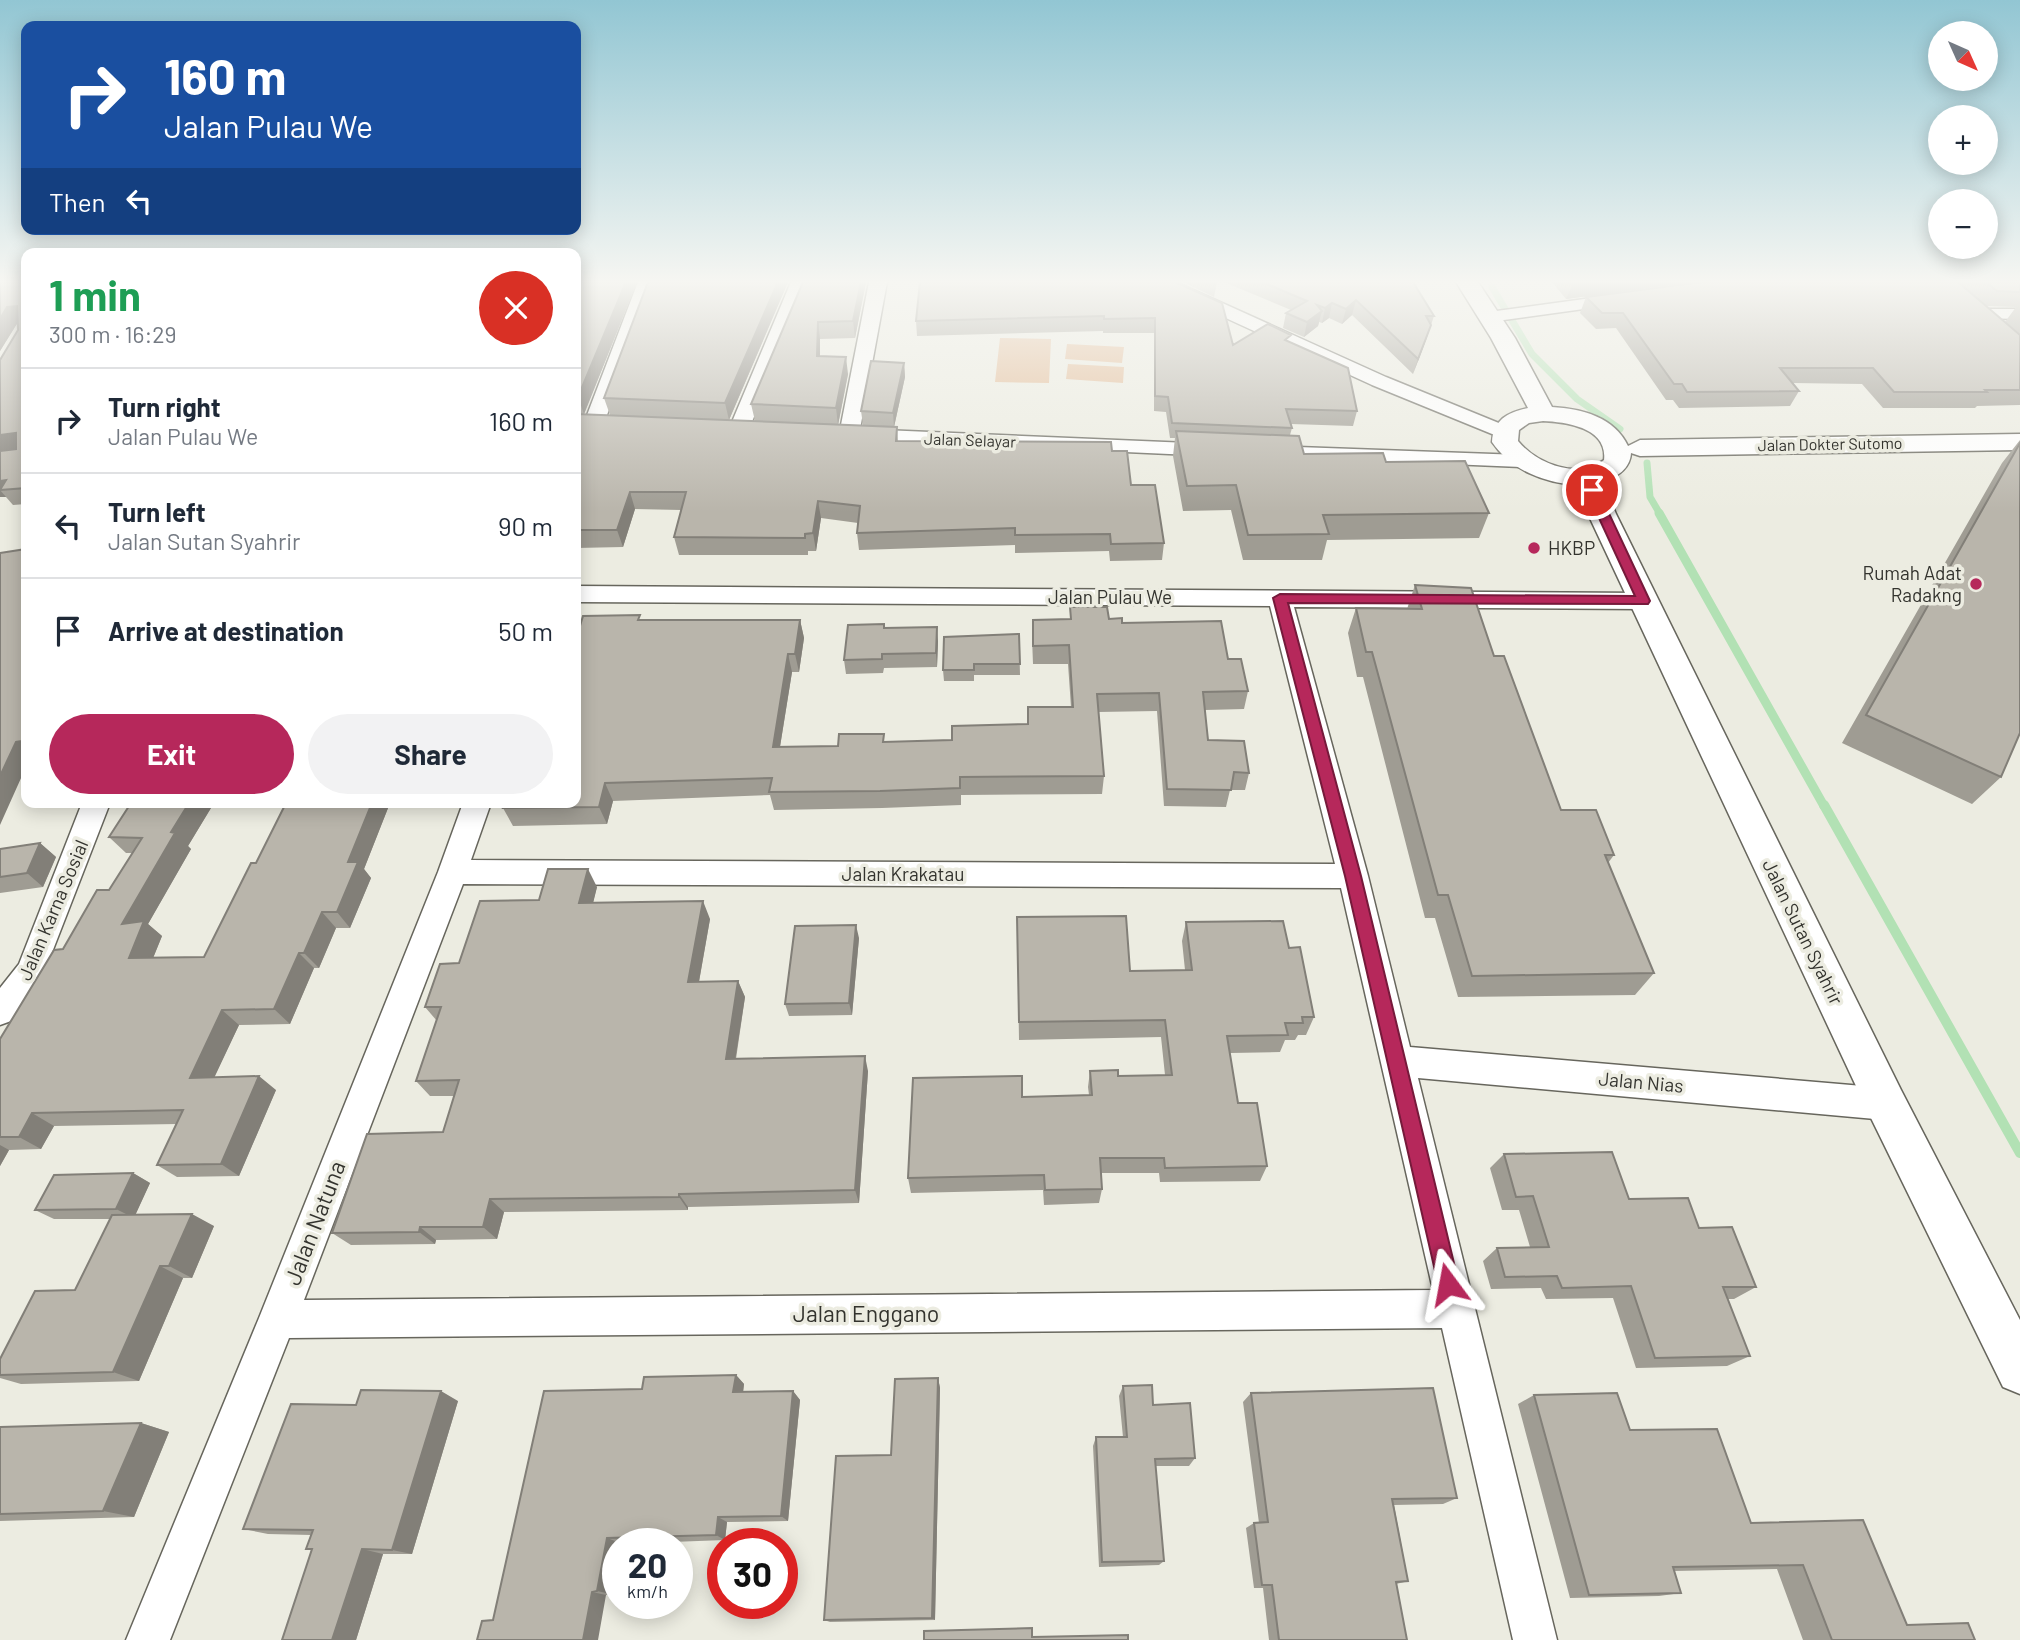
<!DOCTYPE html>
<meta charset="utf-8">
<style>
body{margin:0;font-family:Barlow,sans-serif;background:#f2f2f3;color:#1f2937;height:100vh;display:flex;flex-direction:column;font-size:26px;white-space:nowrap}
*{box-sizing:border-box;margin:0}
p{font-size:23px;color:#747a83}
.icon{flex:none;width:38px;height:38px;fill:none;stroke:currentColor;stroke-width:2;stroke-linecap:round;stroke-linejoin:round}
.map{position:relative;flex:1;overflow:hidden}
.sheet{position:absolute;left:21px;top:248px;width:560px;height:560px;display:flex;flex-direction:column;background:#fff;border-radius:14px;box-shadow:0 4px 18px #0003}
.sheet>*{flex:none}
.banner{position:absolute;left:21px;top:21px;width:560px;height:214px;border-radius:14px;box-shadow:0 4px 18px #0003;background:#1a4fa0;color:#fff;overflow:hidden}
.needle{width:46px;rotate:135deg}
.fabs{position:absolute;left:1928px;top:21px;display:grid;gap:14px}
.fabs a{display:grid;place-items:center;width:70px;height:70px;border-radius:50%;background:#fff;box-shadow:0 4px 18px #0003;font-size:35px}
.speed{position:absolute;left:602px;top:1528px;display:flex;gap:14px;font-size:35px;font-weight:700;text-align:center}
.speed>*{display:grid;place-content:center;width:91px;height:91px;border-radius:50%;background:#fff;box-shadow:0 4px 18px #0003;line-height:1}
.speed small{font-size:18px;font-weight:400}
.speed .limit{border:10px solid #d22;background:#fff;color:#111}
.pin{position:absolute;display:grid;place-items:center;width:60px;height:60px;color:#fff;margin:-30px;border:4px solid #fff;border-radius:50%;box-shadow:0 2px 7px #0007}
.me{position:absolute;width:77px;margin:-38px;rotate:347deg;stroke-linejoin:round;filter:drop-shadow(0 0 5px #0008)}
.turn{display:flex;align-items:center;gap:24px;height:147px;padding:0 28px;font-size:32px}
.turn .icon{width:91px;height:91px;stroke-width:2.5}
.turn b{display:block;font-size:49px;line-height:60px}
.then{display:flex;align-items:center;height:66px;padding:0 28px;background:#0003;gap:14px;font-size:26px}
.round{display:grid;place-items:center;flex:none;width:74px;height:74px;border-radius:37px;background:#f2f2f3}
.headline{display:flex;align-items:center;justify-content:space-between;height:119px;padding:0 28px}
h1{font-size:42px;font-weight:700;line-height:52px;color:#1e9e55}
.cta{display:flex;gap:14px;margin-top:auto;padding:14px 28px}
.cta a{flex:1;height:80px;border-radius:42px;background:#b6285b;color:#fff;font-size:28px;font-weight:700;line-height:80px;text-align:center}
.cta a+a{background:#f2f2f3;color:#1f2937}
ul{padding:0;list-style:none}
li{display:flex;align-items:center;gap:21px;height:105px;padding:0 28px;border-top:2px solid #e0e1e3}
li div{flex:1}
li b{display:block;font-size:26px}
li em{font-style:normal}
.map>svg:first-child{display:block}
.green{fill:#e2b891}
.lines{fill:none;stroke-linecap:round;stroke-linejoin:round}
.stream-far2{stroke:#b2e1b4;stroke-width:7}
.stream-far1{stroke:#b2e1b4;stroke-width:9}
.stream{stroke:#b2e1b4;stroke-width:10}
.minor-casing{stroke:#67665d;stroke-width:3}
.tertiary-casing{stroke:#67665d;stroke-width:3}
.minor{fill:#fff;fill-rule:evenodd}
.tertiary{fill:#fff;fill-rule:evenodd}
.wall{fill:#9f9c93;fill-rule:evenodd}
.shaded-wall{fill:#827f78}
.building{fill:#b9b5ab;stroke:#827f78;stroke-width:2}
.route{fill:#b6285b;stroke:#761a3b;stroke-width:2}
.poi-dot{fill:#b6285b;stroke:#ecece1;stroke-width:2.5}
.labels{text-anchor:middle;stroke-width:7;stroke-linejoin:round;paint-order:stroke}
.far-street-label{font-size:16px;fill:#33332e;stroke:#ecece1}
.poi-label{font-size:19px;fill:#33332e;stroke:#ecece1;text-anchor:start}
.street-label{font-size:19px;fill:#33332e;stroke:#ecece1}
.near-street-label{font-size:23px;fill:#33332e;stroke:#ecece1}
</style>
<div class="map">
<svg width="2020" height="1640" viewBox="0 0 2020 1640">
<rect width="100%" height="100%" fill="#ecece1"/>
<path class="green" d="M1000,338L1051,339L1049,383L995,382Z
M1067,344L1124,347L1122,363L1065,359Z
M1068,364L1124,367L1123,383L1066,379Z"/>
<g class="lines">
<path class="stream-far2" d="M1492,287L1532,354L1577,399L1620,429
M1647,463L1650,497L1660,514"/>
<path class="stream-far1" d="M1659,513L1824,806"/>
<path class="stream" d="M1824,805L2020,1153"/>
<defs>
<path id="minor" d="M638,282H656L604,423L601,427H587L584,423Z
M791,282H809L749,429L746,433H732L729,429Z
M869,282H887L860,429L1213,444L1220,446L1223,450L1220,454L1213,456L842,439L839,435Z
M1153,282H1176L1386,377L1511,428L1514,432L1511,436H1497L1372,385L1156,286Z
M1621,294L1630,299L1627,303L1489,322L1480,317L1489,312Z
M1982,309H2020V319L1976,318L1973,314L1976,310Z
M1267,446L1521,455L1528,457L1531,461L1528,465L1521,467L1260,456L1257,452L1260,448Z
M576,586L1643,593L1651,595L1655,601L1651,607L1643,609L1294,607L1368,876L1410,1047L1886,1088L1898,1093L1903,1104L1898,1115L1886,1120L1418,1078L1557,1640H1513L1442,1328L289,1338L170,1640H126L259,1318L438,872L463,803H491L471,860L1335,864L1270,606L576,602ZM463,884L1341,888L1433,1290L304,1300Z
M82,803H110L37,991L11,1021L0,1025V988L19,964Z"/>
<path id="tertiary" d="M1456,282H1478L1515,338L1552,407C1583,409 1614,417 1628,446L1640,440L2020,434V450L1640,456L1631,453C1630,469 1617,477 1603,482L1616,514L1901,1090L2020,1320V1394L2003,1387L1871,1118L1588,514L1577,485C1544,483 1511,470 1492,442C1493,420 1508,412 1528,408L1491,338ZM1543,421C1567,422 1608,428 1604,460C1578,480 1537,464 1518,441L1519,430L1529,423Z"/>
</defs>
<use href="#minor" class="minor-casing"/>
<use href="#tertiary" class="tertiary-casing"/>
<use href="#minor" class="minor"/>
<use href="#tertiary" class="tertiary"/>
</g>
<path class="wall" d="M0,282H26V504L13,505L6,497H0V360L18,330V322L0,351Z
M576,282H637L584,414L610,415L604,398L788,282L729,420L755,421L751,404L803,282H866L855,338L820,339V356L848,374L838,425L897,427L898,441L1112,451L1164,543L1162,560L1110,561L1109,551L1015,553V545L859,550L857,533L858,523L821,518L816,551H808V555H679L674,537L681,510L635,509L623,547L576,548Z
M1175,282L1233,345L1290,342L1357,411L1353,426L1291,424L1292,428L1290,435L1304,454L1386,462L1489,513L1479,538L1327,540L1322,560H1243L1231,510L1183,511L1173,456L1175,438H1170L1166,412L1154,411V333H1103V331L917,336L916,321Z
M1183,282H1217L1214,297Z
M1224,282H1413L1434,316L1426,340L1413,374L1352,315L1342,324L1329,318L1322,323L1319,322L1318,326L1304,337L1283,328L1286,313L1291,310Z
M1552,282H1692L1566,299Z
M1958,282H2020V405L1977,406L1975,408H1883L1862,384L1793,383L1799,391L1790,406L1679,408L1673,400H1666L1616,328L1596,329L1580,313L1586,297ZM1986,306L2016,307L2005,322Z
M904,363L905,377L894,427L863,425L861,411Z
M2020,440V733L2001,777L1972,804L1842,743L2002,463Z
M1415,585L1494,656L1561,810L1614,855L1608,863L1654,973L1635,995L1458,997L1435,918H1425L1363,677H1357L1348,633L1356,608L1407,609Z
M1070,607L1122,623L1228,659L1248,691L1244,709L1205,710L1208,740L1249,773L1245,790H1230L1226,807L1164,806L1157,711L1098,712L1104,776L1102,794L961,795V805L882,808L774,810L770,795L613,801L607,824L513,826L503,808L641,620H800L804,638L799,672H792L780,747L838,746L885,742L952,740L1027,724L1028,707H1071L1068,664H1033L1032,638L1033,620L1070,619Z
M1019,634L1020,675H974V681H944L943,670Z
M938,641L937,667L884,668L883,673L846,674L844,660Z
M131,803H214L188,846L191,849L148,924L162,936L153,958L204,957L256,863L286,803H390L364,869L371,878L350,928H336L319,968H314L290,1024L239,1025L214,1077L276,1090L239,1176L177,1177L157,1165L177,1124L54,1126L41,1149L9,1150L0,1166V1039L63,949L109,890L132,853H126L109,837Z
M40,843L56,857L43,887L0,893V849Z
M597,887L593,902L710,919L699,982L738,981L745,997L736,1059L868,1071L859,1203L688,1207V1210L504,1212L497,1239L436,1240L435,1244L351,1245L332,1233L443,1132L454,1096H430L416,1081L437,1021L425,1007L459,963L539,900Z
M1017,917L1130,971L1185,970L1182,941L1186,922L1289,948L1314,1017L1306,1035H1298L1295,1040H1285L1280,1052L1230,1053L1238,1103L1267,1166L1260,1181L1160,1182L1159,1173H1101L1102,1189L1099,1203L1044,1205L1043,1190L911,1193L908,1178L1022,1097L1089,1095L1088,1087L1090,1071L1118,1076L1165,1075L1161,1037L1019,1040Z
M859,938L852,1015L789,1016L785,1004Z
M1504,1154L1629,1199L1699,1228L1756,1287L1734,1299H1727L1750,1356L1727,1366L1636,1368L1613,1298L1546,1299L1541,1288L1491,1289L1483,1261L1497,1248L1530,1247L1519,1210H1502L1490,1168Z
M133,1173L150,1183L135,1215L214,1226L192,1278H183L139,1381L21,1384L0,1378V1359L75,1290L110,1219H54L35,1210Z
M736,1375L744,1384L743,1392L793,1391L800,1400L788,1521L727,1522L725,1540L618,1544V1554L611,1594L606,1595L493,1620L642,1389Z
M938,1378L940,1388L935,1620L830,1622L824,1620L891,1455Z
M1123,1386L1153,1405L1195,1458L1189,1466H1155L1164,1561L1159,1565L1099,1567L1093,1446L1096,1437H1123L1119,1396Z
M1251,1393L1457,1498L1443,1504L1394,1505L1408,1581L1396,1584L1407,1640H1269L1263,1588H1254L1246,1528L1254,1523H1259L1243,1402Z
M1534,1395L1630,1430L1751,1523L1907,1625L1975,1640H1803L1777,1569L1674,1571L1681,1593L1659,1596L1570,1598L1518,1404Z
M458,1401L412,1554H383L356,1640L312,1550L311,1535L268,1534L243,1529L356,1405Z
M141,1423L169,1432L134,1517L0,1521V1427Z"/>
<path class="shaded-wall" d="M626,282H637L584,414L578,397Z
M778,282H788L729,420L725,403Z
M861,282H866L855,338L853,321Z
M1585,282H1692L1566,299L1573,284Z
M1356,300L1352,315L1342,324L1346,309Z
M1332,303L1329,318L1322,323L1325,308Z
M17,306L18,322L0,351V319L7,307Z
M1322,311L1318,326L1304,337L1307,322Z
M818,322L820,339V373L817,356Z
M1431,325L1426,340L1413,374L1418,359Z
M846,357L848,374L838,425L836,408Z
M904,363L905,377L894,427L893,413Z
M16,433L26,448L0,451V435Z
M6,480L0,490L6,497H0V481Z
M630,492L635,509L623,547L617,530Z
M818,501L821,518L816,551L813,533Z
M800,620L804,638L799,672L795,654Z
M937,627L938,641L937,667L936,653Z
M788,654L792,672L777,765L773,747Z
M26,731V767L0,825V776L16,742Z
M605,783L613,801L607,824L599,807Z
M189,803H214L188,846L191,849L148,924L162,936L147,973L129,958L122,924L171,832Z
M372,803H390L364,869L371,878L350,928L337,912L348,862Z
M40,843L56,857L43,887L27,873Z
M588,869L597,887L589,920L579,903Z
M703,901L710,919L696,998L688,982Z
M322,912L336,928L319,968L304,953Z
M856,925L859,938L852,1015L849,1003Z
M299,953L314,968L290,1024L274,1009Z
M738,981L745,997L733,1074L726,1059Z
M222,1010L239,1025L208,1091L190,1078Z
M865,1056L868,1071L859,1203L855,1190Z
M259,1076L276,1090L239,1176L221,1164Z
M32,1113L54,1126L41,1149L19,1137Z
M0,1145L9,1150L0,1166Z
M133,1173L150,1183L134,1218L116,1209Z
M679,1194L688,1207V1210L679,1197Z
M490,1199L504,1212L497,1239L483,1227Z
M192,1214L214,1226L192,1278L169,1266Z
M420,1227L436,1240L435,1244L419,1232Z
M160,1266L183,1278L139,1381L113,1372Z
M736,1375L744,1384L742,1401L733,1392Z
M938,1378L940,1388L935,1620L932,1618Z
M441,1391L458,1401L412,1554L392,1550Z
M793,1391L800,1400L788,1521L781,1516Z
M141,1423L169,1432L134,1517L103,1511Z
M718,1517L727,1522L725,1540L716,1535Z
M607,1538L620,1543L618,1544V1554L611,1594L597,1591Z
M362,1549L383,1554L356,1640H332Z
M592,1592L606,1595L598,1640H583Z"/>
<path class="building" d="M0,282H26V488L0,490L6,480L0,481V451L16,449V433L0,435V360L18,330L17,306L7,307L0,319Z
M576,282H626L578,397H576Z
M648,282H778L725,403L604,398Z
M803,282H861L853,321L818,322L817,356L846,357L836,408L751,404Z
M920,282H1175L1222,303L1233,345L1268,324L1291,335L1285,340L1348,368L1357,411L1286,409L1292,428L1172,423L1168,397L1155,396V318L1104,319V316L916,321Z
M1262,282H1413L1434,316H1426L1431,325L1418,359L1356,300L1346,309L1332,303L1325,308L1317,305L1322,311L1307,322L1286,313L1307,301Z
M1702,282H1958L2020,335V390H1985L1987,392H1894L1873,368H1780L1799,391L1687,392L1682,384H1674L1623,313H1602L1586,297Z
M1986,282H2020V292L1997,291Z
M871,361L904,363L893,413L861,411Z
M576,414L897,427L896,441L1111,442L1112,451H1127L1131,485H1155L1164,543L1111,544L1110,534L1015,535V528L857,533L860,506L818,501L813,533L805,534V538L674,537L686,492H630L617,530H576Z
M1176,431L1299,436L1304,454L1383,453L1386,462L1465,461L1489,513L1323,515L1329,534L1248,535L1236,485L1187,486Z
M2020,443V733L2001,777L1866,715Z
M26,549V731L22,741L16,742L0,776V553Z
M1415,585L1471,588L1494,656H1504L1561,810H1596L1614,855H1605L1654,973L1472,976L1448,895H1438L1372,652H1366L1356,608L1422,609Z
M1070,607H1107L1109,619L1122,618V623L1221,621L1228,659H1241L1248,691L1203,692L1208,740L1244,741L1249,773L1234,772L1231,790L1167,789L1159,693L1097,694L1104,776L960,777V788L880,791L769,792L772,778L605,783L599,807L503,808L505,803H576V639L583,616L640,615L638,620H800L795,654H788L773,747L838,746L839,734H884L883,742L952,740V726L1028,724V707H1073L1069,645L1033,646V620L1071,619Z
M884,624V628L937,627L936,653L882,654V659L844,660L848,625Z
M1019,634L1020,664H974V670H943L944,637Z
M131,803H189L171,832L175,833L122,924L144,921L129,958L204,957L251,863H256L286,803H372L348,862H358L337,912H322L304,953H299L274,1009L222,1010L190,1078L259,1076L221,1164L157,1165L183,1110L32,1113L19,1137H0V1039L54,950L63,949L97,890H109L142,838L109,837Z
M40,843L27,873L0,877V849Z
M548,869H588L579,903L703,901L688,982L738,981L726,1059L865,1056L855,1190L679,1194V1197L490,1199L483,1227H420L419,1232L332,1233L367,1134L443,1132L459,1080L416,1081L441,1007H425L440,964L459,963L480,901L539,900Z
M1126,916L1130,971L1192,970L1186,922L1283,921L1289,948L1300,947L1314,1017H1302L1303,1023H1285L1288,1035L1227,1036L1238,1103H1257L1267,1166L1165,1168L1164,1158H1100L1102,1189L1045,1190L1044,1175L908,1178L913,1078L1022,1076V1097L1092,1095L1090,1071L1118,1070V1076L1172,1075L1165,1020L1019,1022L1017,917Z
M856,925L849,1003L785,1004L795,926Z
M1612,1152L1629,1199L1688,1198L1699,1228L1732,1227L1756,1287H1723L1750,1356L1655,1358L1631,1286L1562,1288L1557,1276L1505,1277L1497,1248L1549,1247L1533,1196L1516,1197L1504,1154Z
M133,1173L116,1209L35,1210L54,1175Z
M192,1214L169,1266H160L113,1372L0,1375V1359L35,1291L75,1290L112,1215Z
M736,1375L733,1392L793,1391L781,1516L718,1517L716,1535L607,1538L597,1591L592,1592L583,1640H477L482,1621L493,1620L544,1391L642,1389L644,1377Z
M938,1378L932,1618L824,1620L836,1456L891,1455L895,1379Z
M1152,1385L1153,1405L1190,1403L1195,1458L1155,1459L1164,1561L1102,1562L1096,1437H1127L1123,1386Z
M1433,1388L1457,1498L1392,1499L1408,1581L1396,1582L1407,1640H1279L1272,1585H1262L1254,1523L1268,1522L1251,1393Z
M361,1390L441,1391L392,1550L362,1549L332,1640H282L312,1549H306L313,1530L243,1529L291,1404L356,1405Z
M1617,1393L1630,1430L1717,1429L1751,1523L1863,1520L1907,1625L1968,1623L1975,1640H1832L1803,1565L1673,1567L1681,1593L1589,1595L1534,1395Z
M141,1423L103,1511L0,1514V1427Z
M1032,1628V1637L1128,1635V1640H924V1631Z"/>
<linearGradient id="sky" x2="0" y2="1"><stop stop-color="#92c6d3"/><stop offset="0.55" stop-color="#f6f6f2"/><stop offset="1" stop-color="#f6f6f2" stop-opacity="0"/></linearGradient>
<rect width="2020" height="512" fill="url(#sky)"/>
<path class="route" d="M1592,486L1598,490L1650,601L1648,604L1288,603L1361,876L1459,1284L1456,1292L1448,1295L1441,1292L1438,1284L1345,876L1273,598L1280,594L1635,596L1586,490Z"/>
<g class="poi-dot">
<circle cx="1534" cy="548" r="7"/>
<circle cx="1976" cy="584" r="7"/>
</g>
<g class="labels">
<g class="far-street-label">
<text transform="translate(970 440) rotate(2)" y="6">Jalan Selayar</text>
<text transform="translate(1830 444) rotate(-1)" y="6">Jalan Dokter Sutomo</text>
</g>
<g class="poi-label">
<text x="1548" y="555">HKBP</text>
<text x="1962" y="580" text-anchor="end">Rumah Adat<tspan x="1962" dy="22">Radakng</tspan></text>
</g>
<g class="street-label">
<text x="1110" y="604">Jalan Pulau We</text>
<text x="903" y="881">Jalan Krakatau</text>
<text transform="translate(53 910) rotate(-67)" y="7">Jalan Karna Sosial</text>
<text transform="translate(1803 932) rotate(64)" y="7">Jalan Sutan Syahrir</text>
<text transform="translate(1641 1082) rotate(5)" y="7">Jalan Nias</text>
</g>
<g class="near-street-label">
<text transform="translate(315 1223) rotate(-69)" y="8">Jalan Natuna</text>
<text x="866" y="1322">Jalan Enggano</text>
</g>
</g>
</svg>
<div class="fabs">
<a><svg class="needle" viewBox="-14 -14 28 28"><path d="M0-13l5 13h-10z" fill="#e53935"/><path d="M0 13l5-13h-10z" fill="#747a83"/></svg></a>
<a>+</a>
<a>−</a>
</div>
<div class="speed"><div>20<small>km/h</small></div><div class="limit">30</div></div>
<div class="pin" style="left:1592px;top:490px;background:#d93025"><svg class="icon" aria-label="arrive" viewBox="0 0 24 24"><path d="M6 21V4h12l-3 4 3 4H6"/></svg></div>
<svg class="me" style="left:1448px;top:1284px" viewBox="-20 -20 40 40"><path d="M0-17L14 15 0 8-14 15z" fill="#b6285b" stroke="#fff" stroke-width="4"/></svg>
<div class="banner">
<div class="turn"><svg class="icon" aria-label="right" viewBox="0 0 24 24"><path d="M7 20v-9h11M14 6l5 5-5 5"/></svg><div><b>160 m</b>Jalan Pulau We</div></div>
<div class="then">Then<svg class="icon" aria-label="left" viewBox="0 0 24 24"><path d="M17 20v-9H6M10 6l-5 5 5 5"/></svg></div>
</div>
<section class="sheet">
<div class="headline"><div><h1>1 min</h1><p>300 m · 16:29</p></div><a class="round" style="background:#d93025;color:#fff"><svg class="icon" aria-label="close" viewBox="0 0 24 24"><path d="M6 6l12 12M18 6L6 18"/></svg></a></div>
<ul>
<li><svg class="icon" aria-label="right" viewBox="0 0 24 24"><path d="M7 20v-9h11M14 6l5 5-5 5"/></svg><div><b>Turn right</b><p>Jalan Pulau We</p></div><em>160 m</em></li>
<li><svg class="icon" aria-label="left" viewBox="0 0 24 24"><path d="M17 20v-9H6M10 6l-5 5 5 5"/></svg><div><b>Turn left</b><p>Jalan Sutan Syahrir</p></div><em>90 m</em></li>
<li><svg class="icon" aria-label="arrive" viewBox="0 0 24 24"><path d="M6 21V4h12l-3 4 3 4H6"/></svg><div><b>Arrive at destination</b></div><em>50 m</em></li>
</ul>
<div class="cta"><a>Exit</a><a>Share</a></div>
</section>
</div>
